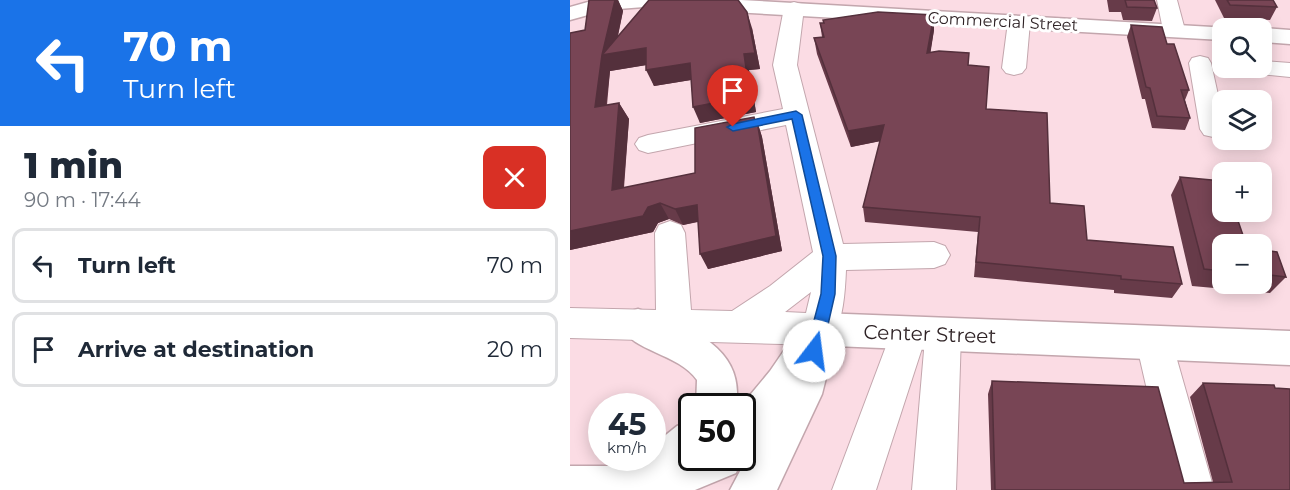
<!DOCTYPE html>
<meta charset="utf-8">
<style>
body{margin:0;font-family:Montserrat,sans-serif;background:#f2f2f3;color:#1f2937;height:100vh;display:flex;flex-direction:column;font-size:22px;white-space:nowrap}
*{box-sizing:border-box;margin:0}
p{font-size:20px;color:#747a83}
.icon{flex:none;width:33px;height:33px;fill:none;stroke:currentColor;stroke-width:2;stroke-linecap:round;stroke-linejoin:round}
.map{position:relative;flex:1;overflow:hidden}
.sheet{display:flex;flex-direction:column;background:#fff;width:570px}
.sheet>*{flex:none}
.guide{background:#1a73e8;color:#fff;overflow:hidden}
.buttons{position:absolute;left:642px;top:18px;display:grid;gap:12px}
.buttons a{display:grid;place-items:center;width:60px;height:60px;border-radius:12px;background:#fff;box-shadow:0 3px 15px #0003;font-size:30px}
.speed{position:absolute;left:18px;top:393px;display:flex;gap:12px;font-size:30px;font-weight:700;text-align:center}
.speed>*{display:grid;place-content:center;width:78px;height:78px;border-radius:50%;background:#fff;box-shadow:0 3px 15px #0003;line-height:1}
.speed small{font-size:15px;font-weight:400}
.speed .limit{border:3px solid #111;border-radius:9px;background:#fff;color:#111}
.pin{position:absolute;display:grid;place-items:center;width:51px;height:51px;color:#fff;margin:-62px -26px;border-radius:50% 50% 50% 0;rotate:-45deg;box-shadow:0 0 6px #0007}
.pin .icon{rotate:45deg}
.me{position:absolute;width:66px;margin:-33px;rotate:15deg;stroke-linejoin:round;filter:drop-shadow(0 0 4px #0008)}
.turn{display:flex;align-items:center;gap:21px;height:126px;padding:0 24px;font-size:27px}
.turn .icon{width:78px;height:78px;stroke-width:2.5}
.turn b{display:block;font-size:42px;line-height:51px}
.round{display:grid;place-items:center;flex:none;width:63px;height:63px;border-radius:12px;background:#f2f2f3}
.head{display:flex;align-items:center;justify-content:space-between;height:102px;padding:0 24px}
h1{font-size:36px;font-weight:800;line-height:45px}
ul{padding:0;list-style:none}
li{display:flex;align-items:center;gap:18px;height:75px;margin:0 12px 9px;padding:0 12px;border:3px solid #e0e1e3;border-radius:12px}
li div{flex:1}
li b{display:block;font-size:22px}
li em{font-style:normal}
main{display:flex;flex:1;min-height:0}
.map>svg:first-child{display:block}
.lines{fill:none;stroke-linecap:round;stroke-linejoin:round}
.minor-casing{stroke:#c3a6ad;stroke-width:2}
.major-casing{stroke:#c3a6ad;stroke-width:3}
.highway-casing{stroke:#c3a6ad;stroke-width:3}
.minor{fill:#fff;fill-rule:evenodd}
.major{fill:#fff;fill-rule:evenodd}
.highway{fill:#fff;fill-rule:evenodd}
.wall{fill:#673b49}
.shaded-wall{fill:#54303c}
.building{fill:#784555;stroke:#54303c;stroke-width:1.5}
.route{fill:#1a73e8;stroke:#114b97;stroke-width:1.5}
.labels{text-anchor:middle;stroke-width:6;stroke-linejoin:round;paint-order:stroke}
.far-street-label{font-size:16px;fill:#2e2225;stroke:#fff}
.street-label{font-size:20px;fill:#2e2225;stroke:#fff}
</style>
<main>
<section class="sheet">
<div class="guide">
<div class="turn"><svg class="icon" aria-label="left" viewBox="0 0 24 24"><path d="M17 20v-9H6M10 6l-5 5 5 5"/></svg><div><b>70 m</b>Turn left</div></div>
</div>
<div class="head"><div><h1>1 min</h1><p>90 m · 17:44</p></div><a class="round" style="background:#d93025;color:#fff"><svg class="icon" aria-label="close" viewBox="0 0 24 24"><path d="M6 6l12 12M18 6L6 18"/></svg></a></div>
<ul>
<li><svg class="icon" aria-label="left" viewBox="0 0 24 24"><path d="M17 20v-9H6M10 6l-5 5 5 5"/></svg><div><b>Turn left</b></div><em>70 m</em></li>
<li><svg class="icon" aria-label="arrive" viewBox="0 0 24 24"><path d="M6 21V4h12l-3 4 3 4H6"/></svg><div><b>Arrive at destination</b></div><em>20 m</em></li>
</ul>
</section>
<div class="map">
<svg width="720" height="490" viewBox="0 0 720 490">
<rect width="100%" height="100%" fill="#fbdce4"/>
<g class="lines">
<defs>
<path id="minor" d="M587,0H607L615,30L612,35L604,36L596,35L593,30Z
M224,2L231,4L234,8L227,65L273,244L364,242L375,246L380,255L375,264L364,268L276,270C275,294 273,318 263,340L250,345L0,338V308L86,310L85,233L89,225L100,221L111,225L115,233L121,310L162,311L200,286L243,252L216,125L78,153L69,150L65,144L69,138L78,135L213,109L203,65L214,8L217,4ZM241,292L236,313L215,312Z
M449,16L456,18L460,22L456,68L452,73L444,75L436,73L432,68L438,22L442,18Z
M630,56L638,58L641,63L652,113V135L643,137L634,135L630,129L619,63L622,58Z
M692,61L720,63V77L681,73L678,68H692Z
M339,317L352,322L356,332L360,323L373,318L386,323L391,334L386,490H342L355,339L306,490H262L321,333L326,322Z
M584,326L597,331L602,342L644,490H600L566,342L571,331Z"/>
<path id="major" d="M25,0H171L660,28H652V40L74,7L36,10L0,20V7Z
M691,28H692L720,30V44L692,42Z
M250,313L720,331V365L264,346L252,394L207,490H160L214,388L237,317Z"/>
<path id="highway" d="M68,309C115,326 176,345 166,406H126L127,380C108,353 62,352 50,325L55,313Z
M250,313L263,317L269,329L263,341C243,377 211,441 172,457L171,406L200,371L237,317Z
M122,420V458L172,457L166,473L125,490H0V466H56L60,465L64,458H82V446L107,426Z"/>
</defs>
<use href="#minor" class="minor-casing"/>
<use href="#major" class="major-casing"/>
<use href="#highway" class="highway-casing"/>
<use href="#minor" class="minor"/>
<use href="#major" class="major"/>
<use href="#highway" class="highway"/>
</g>
<path class="wall" d="M19,0H48L53,11L48,36L182,28L190,69L179,70L186,112L130,123L121,80L84,86L76,65L40,71L37,105L49,103L59,119L54,188L125,173L187,121L192,137L212,251L138,269L128,222L113,225L99,219L88,223L83,232L0,250L15,30Z
M537,0H584L587,8L582,21L553,20L551,12H539Z
M645,0H703L707,7L700,20L654,18Z
M250,23L364,30L360,53L398,66L416,109L480,203L517,240L612,284L602,298L544,293V290L404,277L408,232L295,222L293,207L310,141L281,147L247,54L244,38L252,37Z
M561,25L597,44L619,90L615,100L620,118L615,130L582,128L575,99H572L557,37Z
M610,177L652,244V284H692V250L716,277L700,293L622,286L601,195Z
M422,381L614,483L643,482L620,397L633,383L705,388L720,490H421L418,394Z"/>
<path class="shaded-wall" d="M45,0H48L53,11L44,53L76,48L83,64L40,71L34,123L25,107L32,55Z
M177,12L182,28L190,69L179,70L186,112L130,123L123,107L174,54Z
M364,15V30L358,69L357,53Z
M120,63L127,79L84,86L76,70Z
M49,103L59,119L52,206L42,190Z
M184,117L188,130L187,121L192,137L212,251L138,269L130,254L185,122Z
M314,125L316,140L281,147L278,131Z
M90,203L99,219L88,223L83,232L0,250V231Z
M127,205L135,220L113,225L105,209Z"/>
<path class="building" d="M19,0H45L32,55L79,0H168L177,12L185,53L174,54L180,96L123,107L120,63L76,70V48L32,55L25,107L49,103L42,190L125,173V128L184,117L185,122L187,121L206,236L130,254L127,205L105,209L90,203L78,207L73,216L0,231V33L15,30Z
M555,0H584L587,8L557,7Z
M657,0H703L707,7L660,5Z
M308,12L364,15L357,53L369,51L399,53L398,65L419,67L416,109L477,113L480,203L514,206L517,240L603,247L612,284L551,279V276L406,262L410,217L293,207L314,125L278,131L244,38L254,37L250,23H254L253,20Z
M561,25L592,27L597,44H604L619,90H611L620,118L587,116L580,88L576,87Z
M610,177L652,181V212H665L676,244H652V271L634,269Z
M692,250L707,252L716,277L692,274Z
M422,381L588,387L614,483L662,482L633,383L704,385L705,388L720,389V490H425Z"/>
<path class="route" d="M226,111L232,115L266,256L265,294L252,351L250,356L244,358L238,356L236,351L251,294L253,256L222,119L163,131L157,127L163,124Z"/>
<g class="labels">
<g class="far-street-label">
<text transform="translate(433 21) rotate(3)" y="6">Commercial Street</text>
</g>
<g class="street-label">
<text transform="translate(360 334) rotate(2)" y="7">Center Street</text>
</g>
</g>
</svg>
<div class="buttons">
<a><svg class="icon" aria-label="search" viewBox="0 0 24 24"><circle cx="10" cy="10" r="6"/><path d="M15 15l6 6"/></svg></a>
<a><svg class="icon" aria-label="layers" viewBox="0 0 24 24"><path d="M12 4l9 5-9 5-9-5zM3 14l9 5 9-5"/></svg></a>
<a>+</a>
<a>−</a>
</div>
<div class="speed"><div>45<small>km/h</small></div><div class="limit">50</div></div>
<div class="pin" style="left:163px;top:127px;background:#d93025"><svg class="icon" aria-label="arrive" viewBox="0 0 24 24"><path d="M6 21V4h12l-3 4 3 4H6"/></svg></div>
<svg class="me" style="left:244px;top:351px" viewBox="-20 -20 40 40"><circle r="19" fill="#fff"/><path d="M0-13L10 11 0 6-10 11z" fill="#1a73e8"/></svg>
</div>
</main>
